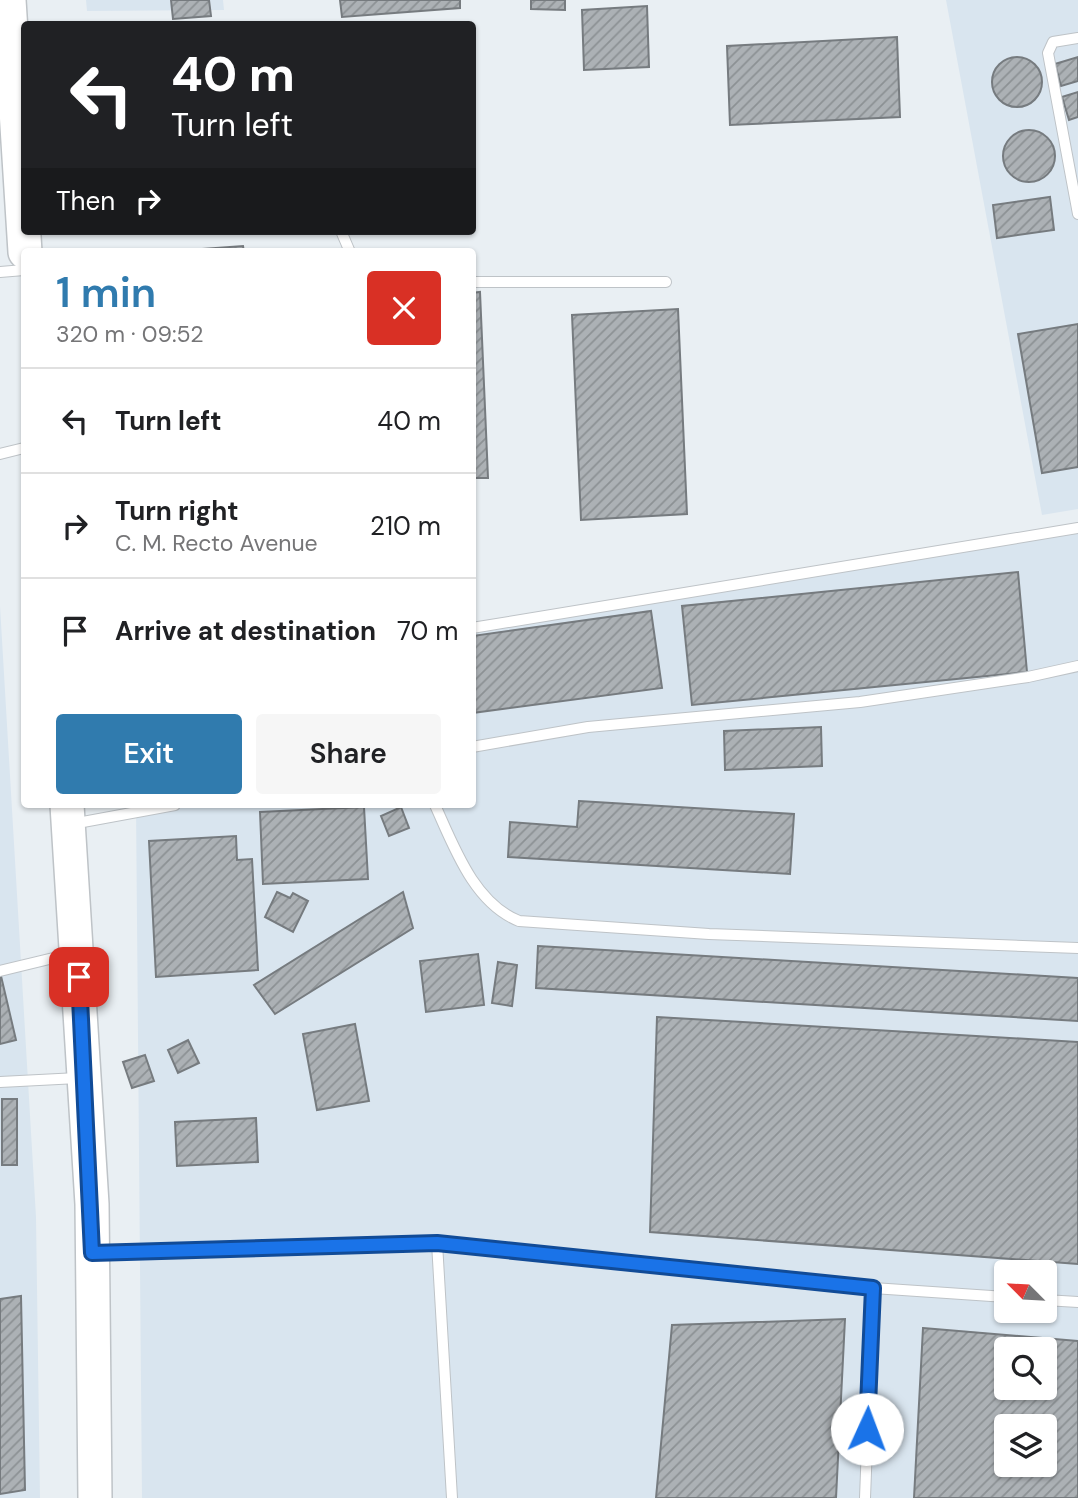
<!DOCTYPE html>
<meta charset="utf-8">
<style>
body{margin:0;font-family:"DM Sans",sans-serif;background:#f6f6f6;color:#202124;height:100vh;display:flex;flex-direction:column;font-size:26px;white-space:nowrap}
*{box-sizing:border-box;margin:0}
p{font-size:23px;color:#757577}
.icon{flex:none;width:38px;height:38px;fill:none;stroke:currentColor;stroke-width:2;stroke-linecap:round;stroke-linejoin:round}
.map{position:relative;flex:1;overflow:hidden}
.drawer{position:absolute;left:21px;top:248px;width:455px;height:560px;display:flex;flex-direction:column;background:#fff;border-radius:7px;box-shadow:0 2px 5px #0004}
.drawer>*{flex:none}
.guide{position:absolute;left:21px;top:21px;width:455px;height:214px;border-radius:7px;box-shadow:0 2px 5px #0004;background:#202124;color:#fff;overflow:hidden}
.needle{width:46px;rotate:294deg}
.fabs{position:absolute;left:994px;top:1260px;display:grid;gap:14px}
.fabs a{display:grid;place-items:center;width:63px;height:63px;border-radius:7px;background:#fff;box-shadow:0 2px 5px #0004;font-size:35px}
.pin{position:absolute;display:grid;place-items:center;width:60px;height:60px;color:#fff;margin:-30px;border-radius:14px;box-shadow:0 4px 10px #0006}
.me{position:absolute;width:77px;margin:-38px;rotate:2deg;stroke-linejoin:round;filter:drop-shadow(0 0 5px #0008)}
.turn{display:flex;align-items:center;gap:24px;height:147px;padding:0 35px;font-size:32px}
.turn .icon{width:91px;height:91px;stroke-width:2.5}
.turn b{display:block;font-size:49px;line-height:60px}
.then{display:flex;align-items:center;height:66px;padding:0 35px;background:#0003;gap:14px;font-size:26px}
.round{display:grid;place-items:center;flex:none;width:74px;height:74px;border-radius:7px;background:#f6f6f6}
.summary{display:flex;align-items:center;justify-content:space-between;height:119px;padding:0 35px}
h1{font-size:42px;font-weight:600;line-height:52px;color:#307bae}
.cta{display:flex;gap:14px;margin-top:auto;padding:14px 35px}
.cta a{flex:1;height:80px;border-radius:7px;background:#307bae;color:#fff;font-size:28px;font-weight:600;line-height:80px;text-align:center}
.cta a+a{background:#f6f6f6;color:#202124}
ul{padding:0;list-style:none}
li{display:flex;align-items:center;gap:21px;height:105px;padding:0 35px;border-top:2px solid #e0e0e0}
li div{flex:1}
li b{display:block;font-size:26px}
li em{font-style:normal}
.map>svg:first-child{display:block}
.built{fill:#d9e5ef;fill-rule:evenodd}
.building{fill:url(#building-hatch);stroke:#767b7f;stroke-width:2;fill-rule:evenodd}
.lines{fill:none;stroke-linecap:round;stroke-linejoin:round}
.service-casing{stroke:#bec3c7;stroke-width:12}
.trunk-casing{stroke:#bec3c7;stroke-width:36}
.service{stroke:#fff;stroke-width:10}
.trunk{stroke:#fff;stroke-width:33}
.route-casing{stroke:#114b97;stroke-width:18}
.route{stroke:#1a73e8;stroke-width:12}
</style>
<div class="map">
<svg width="1078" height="1498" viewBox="0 0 1078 1498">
<defs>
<pattern id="building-hatch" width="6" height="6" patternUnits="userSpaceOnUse" patternTransform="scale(1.75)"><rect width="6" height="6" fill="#acb1b5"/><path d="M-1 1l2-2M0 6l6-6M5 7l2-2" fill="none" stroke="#8c9194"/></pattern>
</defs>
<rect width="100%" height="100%" fill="#e9eff3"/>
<path class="built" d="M86,0H223L224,10L87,11Z
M946,0H1078V509L1042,515Z
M1078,525V1498H142L136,805H472L473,623ZM1006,1272H1045V1311H1006ZM1006,1349H1045V1388H1006ZM1006,1426H1045V1465H1006Z
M0,606L36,1217L40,1498H0Z"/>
<path class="building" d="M171,0H209L211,16L173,19Z
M340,0H460V8L342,17Z
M531,0H565V10L531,9Z
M647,6L649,67L584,70L582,10Z
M897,37L900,117L730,125L727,46Z
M992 82a25 25 0 1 1 50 0a25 25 0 1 1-50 0Z
M1078,57V81L1061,86L1055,64Z
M1078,92V117L1069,120L1062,97Z
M1003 156a26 26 0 1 1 52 0a26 26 0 1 1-52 0Z
M1050,197L1054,230L997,238L993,205Z
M243,246L244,252H203V249Z
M480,292L488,478H472V293Z
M678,309L687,514L581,520L572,315Z
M1078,324V467L1042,473L1018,334Z
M1018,572L1027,672L692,705L682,606Z
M651,611L662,688L472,713V636Z
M821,727L822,766L725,770L724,731Z
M579,801L794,814L790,874L508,857L510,822L577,827Z
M364,807L368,879L263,884L260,812Z
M401,807L409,828L389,836L381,816Z
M236,836L237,860L252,859L258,970L156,977L149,841Z
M277,892L290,898L293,893L308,901L293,932L265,917Z
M403,892L413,928L275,1014L254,985Z
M538,946L1078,978V1021L536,988Z
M478,954L484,1005L426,1012L420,961Z
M498,962L517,965L512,1006L492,1003Z
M1,976L16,1040L0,1044V976Z
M657,1017L1078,1042V1264L650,1232Z
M355,1024L369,1101L317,1110L303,1034Z
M188,1040L199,1063L178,1073L168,1050Z
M145,1055L154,1081L132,1088L123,1062Z
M2,1099H17V1165H2Z
M256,1118L258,1162L177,1166L175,1122Z
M21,1296L25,1490L0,1494V1299Z
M845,1319L836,1498H656L672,1325Z
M923,1328L1078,1341V1498H914ZM1006,1349H1045V1388H1006ZM1006,1426H1045V1465H1006Z"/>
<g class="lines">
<defs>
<path id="service" d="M1078,38L1053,42L1048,53L1078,214
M341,231L350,252
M0,272L24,270
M472,282H666
M0,454L24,448
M472,628L1078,528
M472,747L588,727L860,702L1028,677L1078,666
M435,805C454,847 474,903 519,921L709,934L1078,948
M72,824L175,805
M0,971L70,954
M0,1082L78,1078
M437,1243L873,1288
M99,1253L437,1243L452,1498
M1045,1300L1078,1302
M865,1498L873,1288L1006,1297"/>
<path id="trunk" d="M9,0L25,252
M67,805L92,1204L95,1498"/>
</defs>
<use href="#service" class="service-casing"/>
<use href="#trunk" class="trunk-casing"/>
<use href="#service" class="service"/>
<use href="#trunk" class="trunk"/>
</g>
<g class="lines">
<defs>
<path id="route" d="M79,977L92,1253L437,1243L873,1288L867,1429"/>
</defs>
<use href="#route" class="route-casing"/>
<use href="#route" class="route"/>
</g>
</svg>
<div class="fabs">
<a><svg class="needle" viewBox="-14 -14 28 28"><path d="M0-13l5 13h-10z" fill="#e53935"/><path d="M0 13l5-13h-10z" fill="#757577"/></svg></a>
<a><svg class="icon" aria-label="search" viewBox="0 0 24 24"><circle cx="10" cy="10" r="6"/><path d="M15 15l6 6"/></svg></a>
<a><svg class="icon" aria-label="layers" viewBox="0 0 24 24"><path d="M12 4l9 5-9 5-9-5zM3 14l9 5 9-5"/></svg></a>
</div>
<div class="pin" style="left:79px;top:977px;background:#d93025"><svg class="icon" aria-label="arrive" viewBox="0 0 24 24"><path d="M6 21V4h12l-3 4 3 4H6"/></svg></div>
<svg class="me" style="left:867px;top:1429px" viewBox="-20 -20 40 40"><circle r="19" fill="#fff"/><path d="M0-13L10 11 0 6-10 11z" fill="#1a73e8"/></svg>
<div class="guide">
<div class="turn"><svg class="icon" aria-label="left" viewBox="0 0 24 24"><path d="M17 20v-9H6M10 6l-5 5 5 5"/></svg><div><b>40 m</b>Turn left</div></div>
<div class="then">Then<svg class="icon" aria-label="right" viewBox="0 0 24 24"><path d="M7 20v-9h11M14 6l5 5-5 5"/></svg></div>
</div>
<section class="drawer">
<div class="summary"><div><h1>1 min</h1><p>320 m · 09:52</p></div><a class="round" style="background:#d93025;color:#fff"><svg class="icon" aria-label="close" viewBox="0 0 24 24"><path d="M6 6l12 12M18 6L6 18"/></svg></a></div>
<ul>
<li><svg class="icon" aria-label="left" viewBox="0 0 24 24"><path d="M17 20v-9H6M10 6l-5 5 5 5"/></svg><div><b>Turn left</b></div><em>40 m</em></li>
<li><svg class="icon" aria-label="right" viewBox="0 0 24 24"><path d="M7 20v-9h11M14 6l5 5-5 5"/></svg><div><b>Turn right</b><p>C. M. Recto Avenue</p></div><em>210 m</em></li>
<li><svg class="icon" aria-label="arrive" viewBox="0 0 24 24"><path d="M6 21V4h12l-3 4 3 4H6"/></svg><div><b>Arrive at destination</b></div><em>70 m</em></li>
</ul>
<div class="cta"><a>Exit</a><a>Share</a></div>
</section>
</div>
